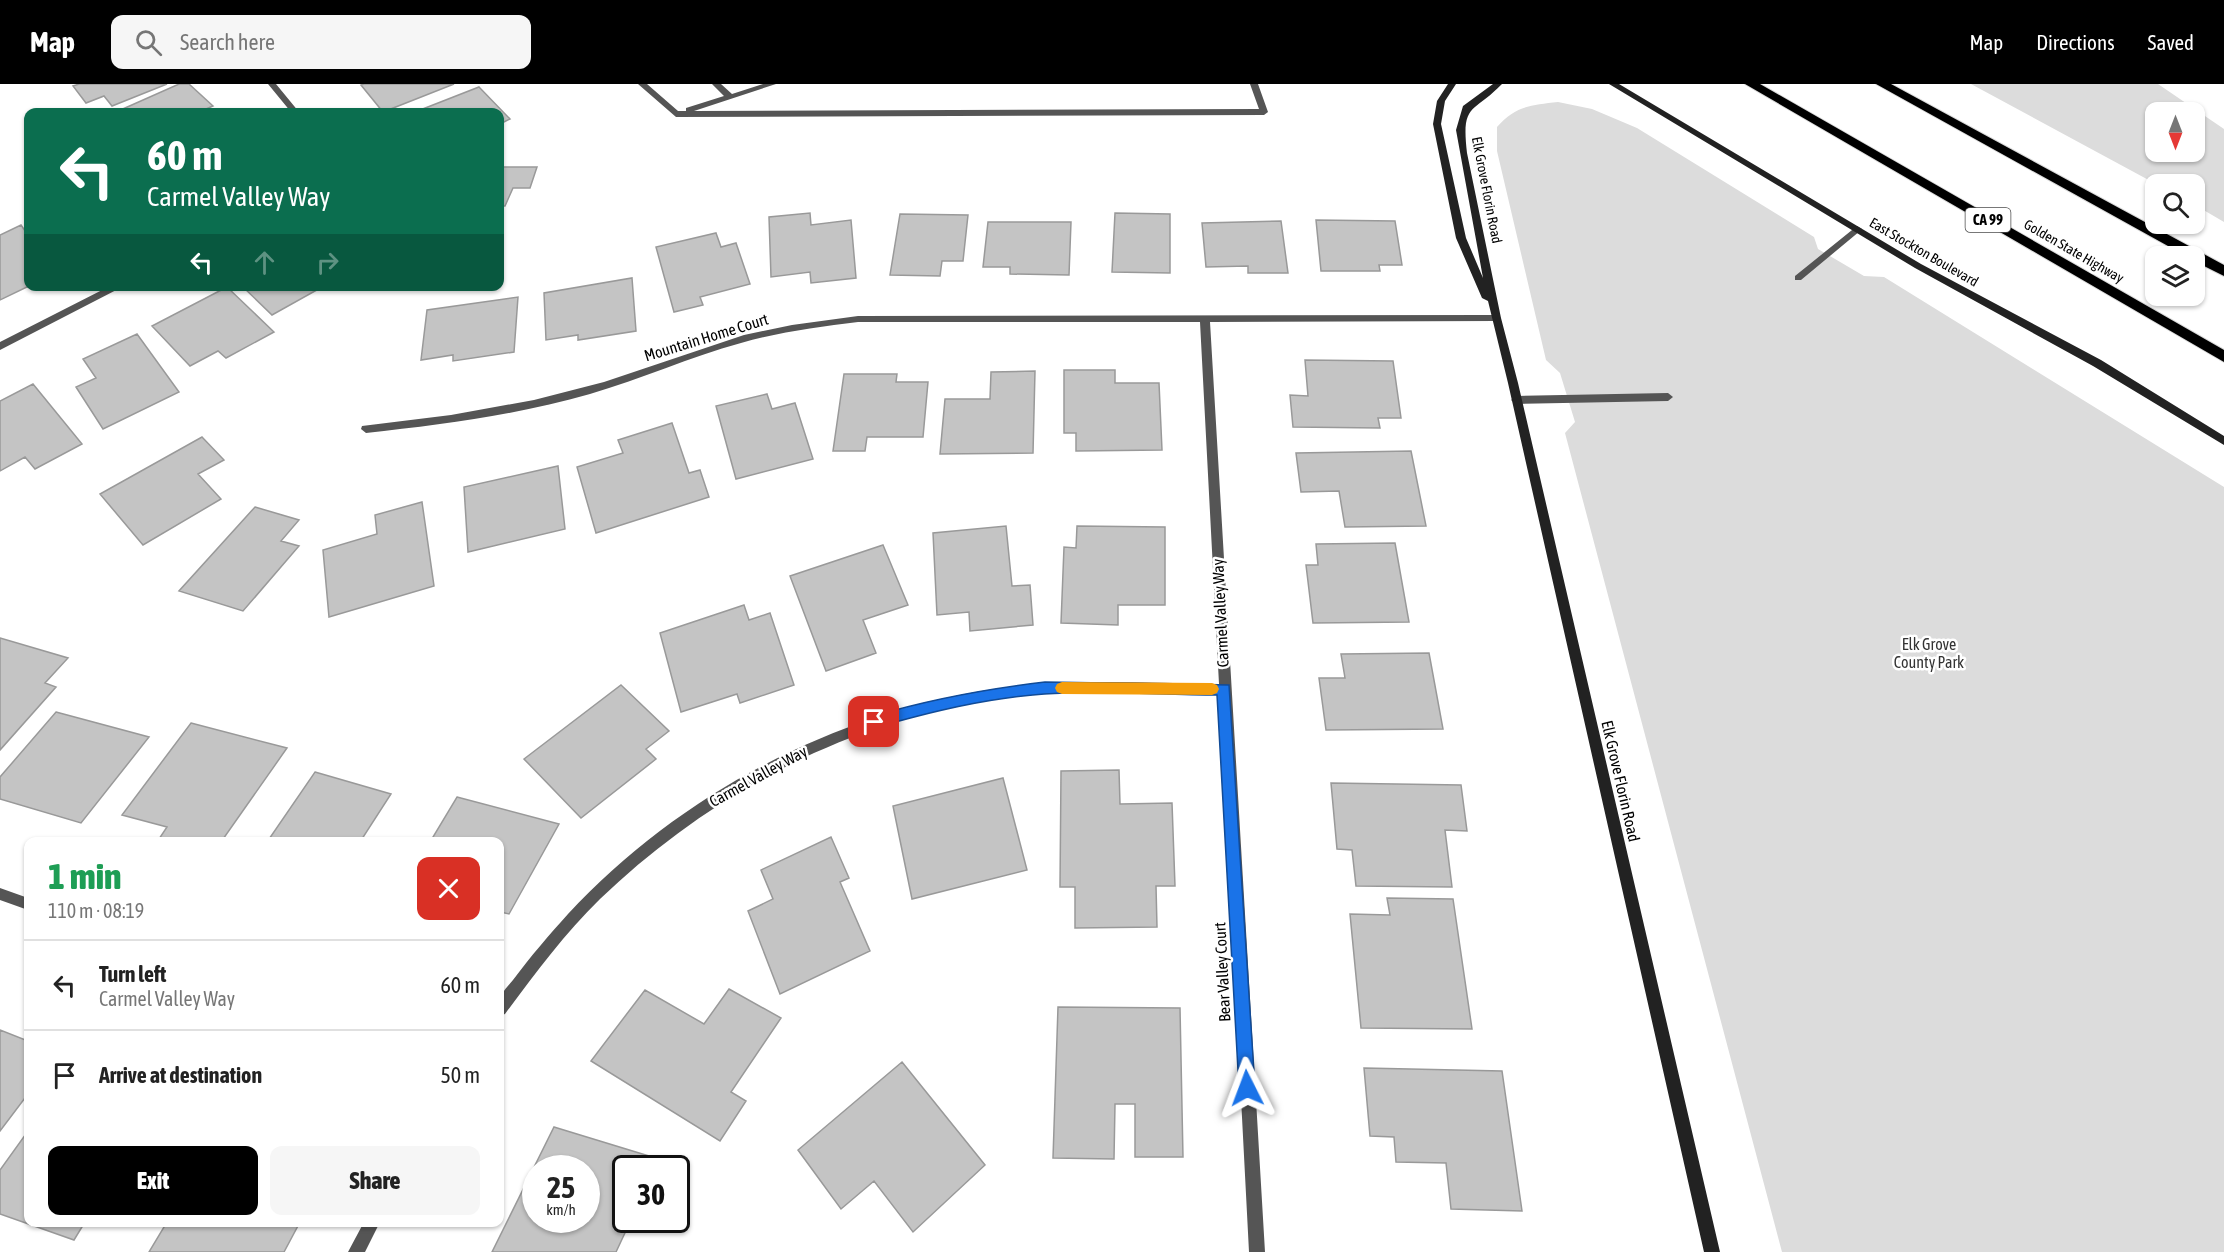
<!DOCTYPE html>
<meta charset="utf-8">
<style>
body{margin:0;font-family:"Asap Condensed",sans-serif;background:#f6f6f6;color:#222;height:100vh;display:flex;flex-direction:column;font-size:22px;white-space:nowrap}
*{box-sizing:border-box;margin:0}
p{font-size:20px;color:#767676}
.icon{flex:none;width:33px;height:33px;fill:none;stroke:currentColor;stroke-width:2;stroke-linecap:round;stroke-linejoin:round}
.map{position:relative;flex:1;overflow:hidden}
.panel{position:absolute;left:24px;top:753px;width:480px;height:390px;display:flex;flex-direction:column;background:#fff;border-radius:12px;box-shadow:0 2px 4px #0004}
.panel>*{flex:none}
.hud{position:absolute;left:24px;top:24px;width:480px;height:183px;border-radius:12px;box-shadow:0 2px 4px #0004;background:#0b6e4f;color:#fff;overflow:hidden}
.needle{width:39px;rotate:180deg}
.buttons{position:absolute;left:2145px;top:18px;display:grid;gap:12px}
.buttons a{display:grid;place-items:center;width:60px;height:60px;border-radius:12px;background:#fff;box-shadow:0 2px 4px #0004;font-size:30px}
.speed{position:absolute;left:522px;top:1071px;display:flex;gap:12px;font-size:30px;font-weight:700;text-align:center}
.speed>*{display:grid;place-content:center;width:78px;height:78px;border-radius:50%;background:#fff;box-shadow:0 2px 4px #0004;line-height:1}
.speed small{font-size:15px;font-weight:400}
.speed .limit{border:3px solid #111;border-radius:9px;background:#fff;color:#111}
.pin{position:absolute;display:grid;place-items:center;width:51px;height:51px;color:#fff;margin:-26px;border-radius:12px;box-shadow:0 3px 9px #0006}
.me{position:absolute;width:66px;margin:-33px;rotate:357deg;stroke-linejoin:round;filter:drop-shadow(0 0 4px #0008)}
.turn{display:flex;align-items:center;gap:21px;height:126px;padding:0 24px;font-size:27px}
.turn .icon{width:78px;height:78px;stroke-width:2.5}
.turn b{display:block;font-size:42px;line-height:51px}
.lanes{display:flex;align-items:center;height:57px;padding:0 24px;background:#0003;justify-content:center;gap:30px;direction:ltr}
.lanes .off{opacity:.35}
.round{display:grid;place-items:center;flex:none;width:63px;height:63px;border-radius:12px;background:#f6f6f6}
.overview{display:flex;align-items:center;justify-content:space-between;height:102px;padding:0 24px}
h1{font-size:36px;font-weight:800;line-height:45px;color:#1e9e55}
.cta{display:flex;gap:12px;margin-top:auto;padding:12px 24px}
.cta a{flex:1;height:69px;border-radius:12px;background:#000;color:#fff;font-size:24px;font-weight:800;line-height:69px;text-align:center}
.cta a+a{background:#f6f6f6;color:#222}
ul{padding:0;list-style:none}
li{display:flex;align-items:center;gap:18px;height:90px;padding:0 24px;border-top:2px solid #e0e0e0}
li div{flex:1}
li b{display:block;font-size:22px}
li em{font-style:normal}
header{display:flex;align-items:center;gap:36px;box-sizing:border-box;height:84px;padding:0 30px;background:#000;color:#fff}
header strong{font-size:28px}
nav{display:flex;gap:33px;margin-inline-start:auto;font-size:21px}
.search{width:420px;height:54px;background:#f6f6f6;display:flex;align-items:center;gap:15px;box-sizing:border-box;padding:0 21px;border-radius:12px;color:#767676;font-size:22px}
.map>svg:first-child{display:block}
.green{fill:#dcdcdc;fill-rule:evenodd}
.building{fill:#c4c4c4;stroke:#999;stroke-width:1.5;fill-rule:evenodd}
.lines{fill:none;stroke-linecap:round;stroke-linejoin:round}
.highway-casing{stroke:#dbdbdb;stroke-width:2}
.lane{fill:#555;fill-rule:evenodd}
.street{fill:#555;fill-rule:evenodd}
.secondary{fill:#222;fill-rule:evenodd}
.highway{fill:#000;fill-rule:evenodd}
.route{fill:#1a73e8;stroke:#114b97;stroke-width:1.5}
.slow{fill:#f59e0b}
.labels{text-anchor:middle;stroke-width:5;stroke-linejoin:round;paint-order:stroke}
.far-street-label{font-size:14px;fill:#000;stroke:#fff}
.shield{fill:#fff;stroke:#4c4c4c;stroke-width:1.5}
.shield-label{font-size:15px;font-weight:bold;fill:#000}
.street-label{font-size:16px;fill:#000;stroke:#fff}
.park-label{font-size:16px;fill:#333;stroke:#fff}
</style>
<header>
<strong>Map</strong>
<div class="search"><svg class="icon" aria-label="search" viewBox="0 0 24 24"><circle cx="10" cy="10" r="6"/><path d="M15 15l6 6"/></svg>Search here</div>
<nav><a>Map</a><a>Directions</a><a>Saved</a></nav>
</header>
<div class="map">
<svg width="2224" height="1168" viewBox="0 0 2224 1168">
<rect width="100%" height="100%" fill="#fff"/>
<path class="green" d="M1971,0H2158L2224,45V138L2195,121L2194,100H2156ZM2156,28H2194V68H2156Z
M1558,18L1592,25L1637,44L1814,153L1818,165L1864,192L1884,193L2224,403V1168H1782L1565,349L1575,338L1560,289L1546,276L1497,67V43C1515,22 1531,21 1558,18Z"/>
<path class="building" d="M79,0H167L112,22L104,12L86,19L73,2Z
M179,0H189L213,22L199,28H116Z
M364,0H454L383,28L361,1Z
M479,3L510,35L500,40V28H415Z
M500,83H537L530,104H513L505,122H500Z
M810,129L811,141L851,136L856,194L811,199L810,188L771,193L769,133Z
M1115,129L1170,130V189L1112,188Z
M900,130L968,131L963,177H942L940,192L890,191Z
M1316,136L1395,137L1402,181H1379L1380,187H1321Z
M1281,137L1288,189H1248V182L1206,183L1202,139Z
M988,138H1071L1069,191L1010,190V183H983Z
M21,141L28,151L29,202L0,216V151Z
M716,149L721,163L736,159L750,200L700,213L703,221L674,228L656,163Z
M632,194L636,247L578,256V251L546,256L544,209Z
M242,202H324L272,231Z
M227,203L274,248L226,274L218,267L190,282L152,242Z
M518,213L514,268L453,277V271L421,276L427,226Z
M137,250L179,308L103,345L76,303L96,294L83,275Z
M1305,276L1393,277L1401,334H1378L1380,344L1293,343L1290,311L1308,312Z
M1064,286H1115V299H1159L1162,366L1076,367V349H1064Z
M1035,287L1033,369L940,370L945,315H990L991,288Z
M844,290H897L896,298H928L923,353H867L865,367H833Z
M33,300L82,360L35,385L25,373L0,387V317Z
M767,310L772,325L795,319L813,375L736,395L716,322Z
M672,339L689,389L700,386L709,413L596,449L577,383L623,369L618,356Z
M202,353L224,376L198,390L221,415L143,461L100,410Z
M1411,367L1426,442L1345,443L1339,407L1301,408L1296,369Z
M558,382L565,445L468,468L464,403Z
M422,418L434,502L329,533L323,466L377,450L375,431Z
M255,423L299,436L281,457L299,462L243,527L179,507Z
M1006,442L1012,502L1030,501L1033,541L970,547L969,528L937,531L933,449Z
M1077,442L1165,443V521H1118V541L1061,539L1064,463L1076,464Z
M1395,459L1409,538L1313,539L1306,481H1318L1316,460Z
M883,461L908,521L863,536L876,569L826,587L790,492Z
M744,521L749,536L770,529L794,601L740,619L737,610L681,628L660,549Z
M0,554L68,574L45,599L56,603L0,666Z
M1429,569L1443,645L1326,646L1319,594H1345L1341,570Z
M621,601L669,647L646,665L656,675L581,734L524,675Z
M56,628L149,653L81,739L0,715V693Z
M191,639L287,664L221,758H157L167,743L122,731Z
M1119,686L1120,720L1172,719L1175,802H1156L1157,843L1075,844V803H1060L1061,687Z
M315,688L391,710L360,758H267Z
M1003,694L1027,786L912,815L893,722Z
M1331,699L1461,701L1467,747L1445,746L1452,803L1356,802L1352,766L1337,765Z
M457,713L559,740L509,830L500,828V758H430Z
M831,753L849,794L840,798L870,867L780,910L748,827L773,815L761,786Z
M1387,814L1453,815L1472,945L1361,944L1350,830L1390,831Z
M729,905L781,934L731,1008L746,1017L720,1057L591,977L645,906L704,940Z
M1058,923L1180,924L1183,1073H1135V1020H1115L1114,1075L1053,1074Z
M0,946L28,957V1010L0,1047Z
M902,978L985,1081L913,1148L874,1097L841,1125L798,1066Z
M1364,984L1502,987L1522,1127L1451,1125L1446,1079L1396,1078L1394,1053L1370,1052Z
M554,1043L685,1083L676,1103V1084H626V1136H631L616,1168H492ZM536,1084H586V1136H536Z
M28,1047V1138H85L74,1156L0,1130V1086Z
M167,1138H300L284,1168H149Z"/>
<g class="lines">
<defs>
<path id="highway" d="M1745,0H1760L2224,266V278Z
M1876,0H1891L2224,181V192L2194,177V172H2186Z"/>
</defs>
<use href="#highway" class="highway-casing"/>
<path class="lane" d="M638,0H647L678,27H686V24L724,12L712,0H721L732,10L763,0H776L694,27L1259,25L1250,0H1258L1268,28L1264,31L676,33Z
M1857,142L1862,145L1860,147L1801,196H1795V192Z
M1668,309L1673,313L1668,317L1516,320L1511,316L1516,312Z"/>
<path class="street" d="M268,0H276L299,28H291Z
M110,202H124L0,266V258Z
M1496,231L1501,234L1496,237L1210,238L1265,1168H1249L1220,610C1143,610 1065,604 989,616C842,640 707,712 600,815C564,850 535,890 505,930L500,932C500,927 498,918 500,914C502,908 509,901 513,896C531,872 549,851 568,830C679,711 829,632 988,606C1064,594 1143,599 1219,600L1200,238H858C819,243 779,248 741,259C690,273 641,295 590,310C517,331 441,341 366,349L361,345L362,342L451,331L534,316L604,298L744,251L792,241L858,232Z
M0,804L28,814V826L0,816Z
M364,1138H380L365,1168H348Z"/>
<path class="secondary" d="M1448,0H1456L1445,17L1441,40L1466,154L1483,194L1456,46L1463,22L1493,0H1502C1473,30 1461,18 1467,69L1501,234L1518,299L1720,1168H1704L1508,299L1488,217L1482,214L1456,154L1433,40L1437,17Z
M1609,0H1619L1921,180L2101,276L2224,352V361L2093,282L1915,184Z"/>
<use href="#highway" class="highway"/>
</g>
<path class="route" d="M1045,598L1229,601L1255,1004L1253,1010L1247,1012L1241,1010L1239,1004L1217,611C1161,611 1100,606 1044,610C986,614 930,628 874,644L869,642L867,638L869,634L874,632C931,615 986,605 1045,598Z"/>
<path class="slow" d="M1062,598L1212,599L1217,601L1219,605L1217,609L1212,611L1062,610L1057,608L1055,604L1057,600Z"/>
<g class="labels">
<g class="far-street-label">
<text transform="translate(1487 106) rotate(79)" y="5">Elk Grove Florin Road</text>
<text transform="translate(2074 167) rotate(30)" y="5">Golden State Highway</text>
<text transform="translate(1924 168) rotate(30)" y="5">East Stockton Boulevard</text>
</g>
<rect class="shield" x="1965.5" y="124" width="45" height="24" rx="4.5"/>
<g class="shield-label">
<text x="1988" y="141">CA 99</text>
</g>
<g class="street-label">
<text transform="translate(706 253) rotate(-17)" y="6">Mountain Home Court</text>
<text transform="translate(1220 529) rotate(-93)" y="6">Carmel Valley Way</text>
<text transform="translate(758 692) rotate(-29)" y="6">Carmel Valley Way</text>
<text transform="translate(1621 697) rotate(77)" y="6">Elk Grove Florin Road</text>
<text transform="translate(1222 888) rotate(-93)" y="6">Bear Valley Court</text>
</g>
<g class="park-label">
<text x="1929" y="566">Elk Grove<tspan x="1929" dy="18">County Park</tspan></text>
</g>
</g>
</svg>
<div class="buttons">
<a><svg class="needle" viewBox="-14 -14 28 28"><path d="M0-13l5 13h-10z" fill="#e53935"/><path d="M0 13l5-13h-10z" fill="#767676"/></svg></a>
<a><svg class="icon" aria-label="search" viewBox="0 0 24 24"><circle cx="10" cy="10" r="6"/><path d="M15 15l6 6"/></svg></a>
<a><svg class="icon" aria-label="layers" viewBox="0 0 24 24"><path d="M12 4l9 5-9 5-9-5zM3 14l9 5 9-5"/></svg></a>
</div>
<div class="speed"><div>25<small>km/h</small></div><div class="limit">30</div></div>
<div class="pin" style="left:874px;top:638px;background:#d93025"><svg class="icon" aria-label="arrive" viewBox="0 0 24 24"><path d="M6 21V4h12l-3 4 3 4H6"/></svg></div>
<svg class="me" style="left:1247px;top:1004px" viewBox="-20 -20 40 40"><path d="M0-17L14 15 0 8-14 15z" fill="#1a73e8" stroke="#fff" stroke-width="4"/></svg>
<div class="hud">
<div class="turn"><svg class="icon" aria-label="left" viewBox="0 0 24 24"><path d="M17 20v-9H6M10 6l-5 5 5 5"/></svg><div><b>60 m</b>Carmel Valley Way</div></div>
<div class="lanes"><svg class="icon" aria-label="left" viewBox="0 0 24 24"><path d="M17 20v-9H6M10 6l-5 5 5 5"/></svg><svg class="icon off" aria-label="ahead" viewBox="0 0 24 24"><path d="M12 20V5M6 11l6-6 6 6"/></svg><svg class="icon off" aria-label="right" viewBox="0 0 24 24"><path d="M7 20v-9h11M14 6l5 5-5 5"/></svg></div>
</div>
<section class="panel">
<div class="overview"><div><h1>1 min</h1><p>110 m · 08:19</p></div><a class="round" style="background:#d93025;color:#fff"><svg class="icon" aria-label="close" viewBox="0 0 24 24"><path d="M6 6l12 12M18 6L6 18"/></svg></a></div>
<ul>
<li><svg class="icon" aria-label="left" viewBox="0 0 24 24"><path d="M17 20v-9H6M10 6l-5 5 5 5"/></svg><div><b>Turn left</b><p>Carmel Valley Way</p></div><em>60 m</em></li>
<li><svg class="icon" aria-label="arrive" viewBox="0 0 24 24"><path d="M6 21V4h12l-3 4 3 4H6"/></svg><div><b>Arrive at destination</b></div><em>50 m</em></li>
</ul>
<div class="cta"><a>Exit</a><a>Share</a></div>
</section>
</div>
